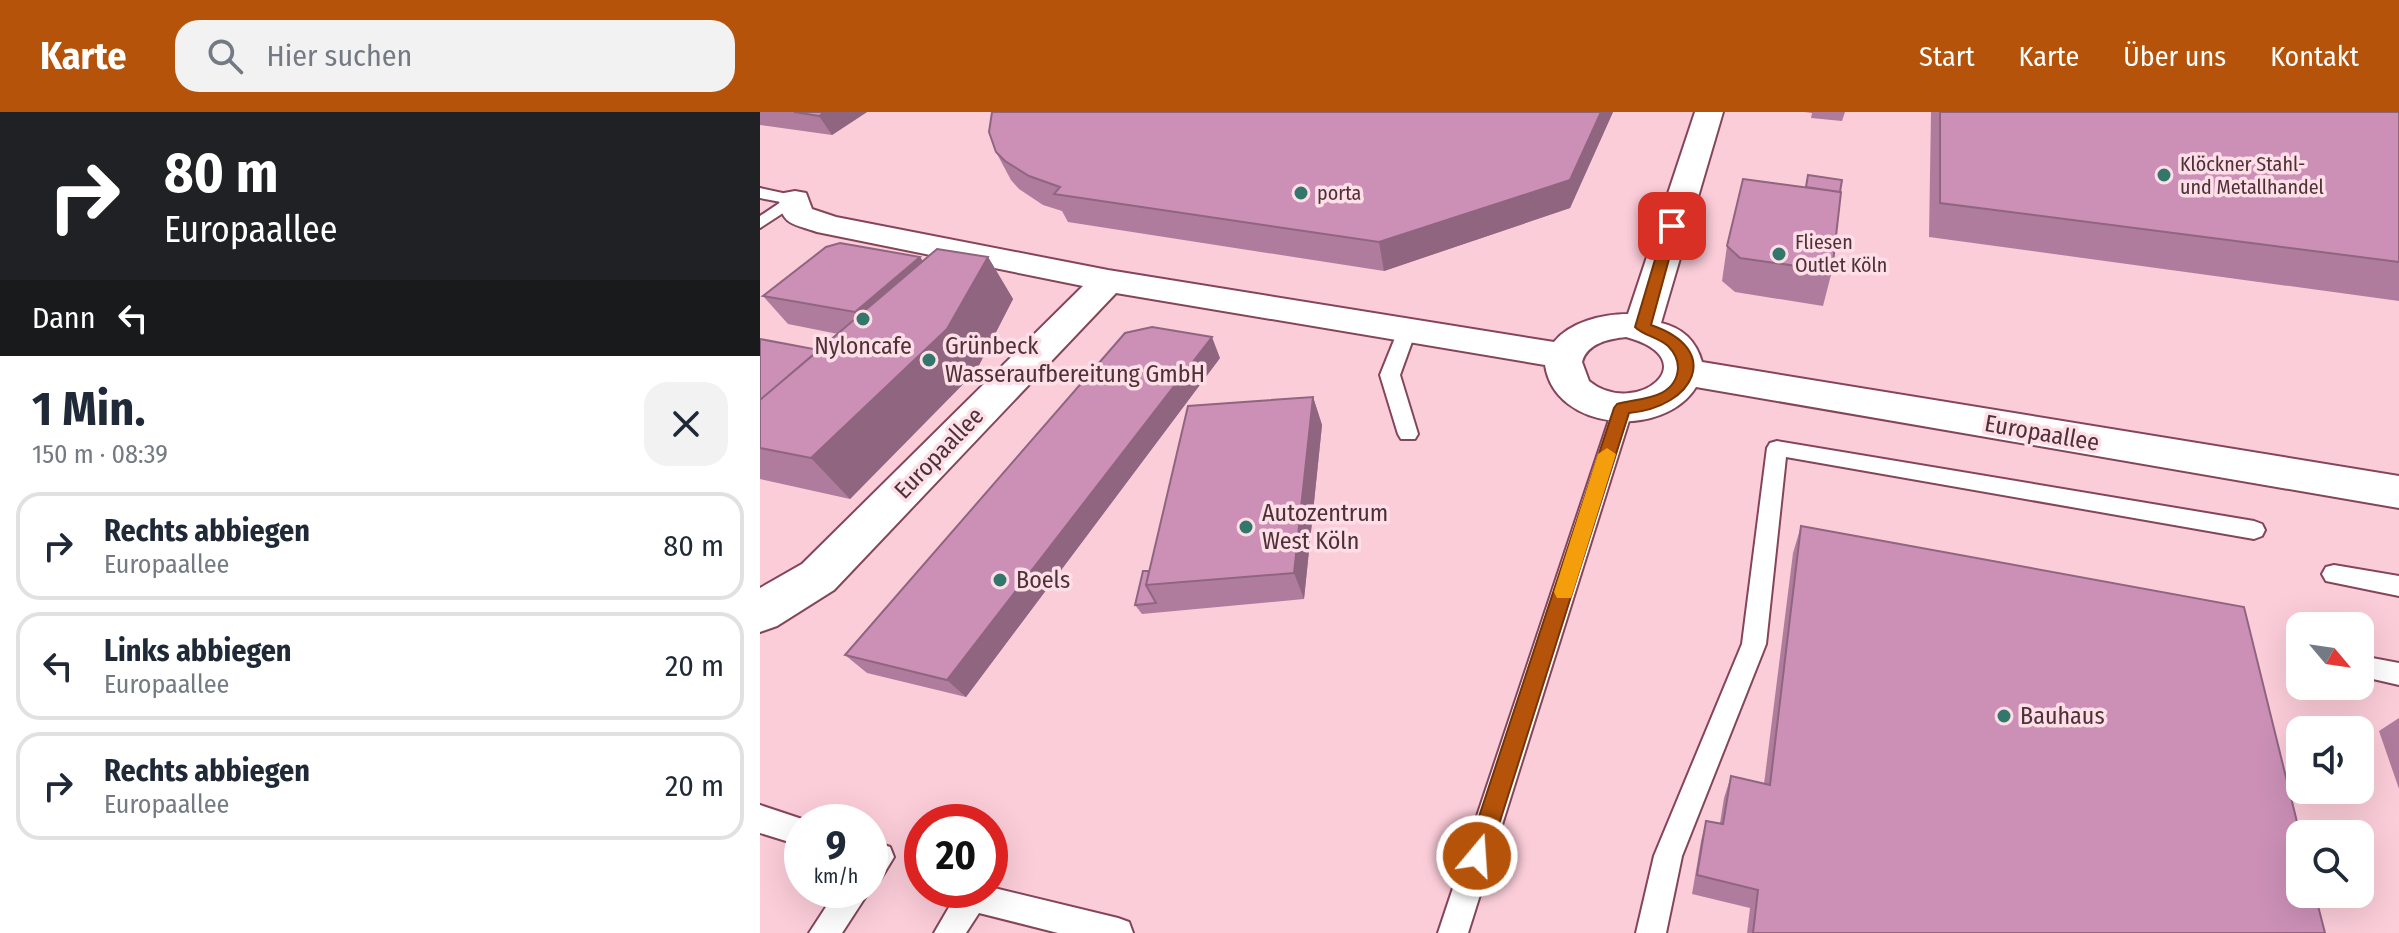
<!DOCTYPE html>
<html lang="de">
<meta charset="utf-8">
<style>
body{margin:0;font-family:"Fira Sans Condensed",sans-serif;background:#f2f2f3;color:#1f2937;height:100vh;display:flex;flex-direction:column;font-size:30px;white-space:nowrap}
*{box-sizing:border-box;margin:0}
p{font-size:26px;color:#747a83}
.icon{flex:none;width:44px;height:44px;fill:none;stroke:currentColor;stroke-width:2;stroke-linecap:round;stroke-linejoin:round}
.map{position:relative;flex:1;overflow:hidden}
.panel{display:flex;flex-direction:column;background:#fff;width:760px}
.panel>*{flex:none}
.guide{background:#202124;color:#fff;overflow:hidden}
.needle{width:52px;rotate:119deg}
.controls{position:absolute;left:1526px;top:500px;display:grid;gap:16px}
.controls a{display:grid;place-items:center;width:88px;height:88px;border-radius:16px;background:#fff;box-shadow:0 8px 32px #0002;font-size:40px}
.speed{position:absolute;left:24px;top:692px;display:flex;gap:16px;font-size:40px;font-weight:700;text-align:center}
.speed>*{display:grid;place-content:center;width:104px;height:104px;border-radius:50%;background:#fff;box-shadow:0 8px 32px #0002;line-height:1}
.speed small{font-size:20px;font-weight:400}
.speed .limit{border:12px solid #d22;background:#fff;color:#111}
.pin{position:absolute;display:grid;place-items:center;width:68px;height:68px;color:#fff;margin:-34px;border-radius:16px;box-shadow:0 4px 12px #0006}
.me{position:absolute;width:88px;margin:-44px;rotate:18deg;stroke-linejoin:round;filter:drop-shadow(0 0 6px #0008)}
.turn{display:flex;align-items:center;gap:28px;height:168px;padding:0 32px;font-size:36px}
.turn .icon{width:104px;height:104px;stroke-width:2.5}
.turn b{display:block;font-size:56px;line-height:68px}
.then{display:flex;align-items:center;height:76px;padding:0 32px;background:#0003;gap:16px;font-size:30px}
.round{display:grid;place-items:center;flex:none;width:84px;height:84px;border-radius:24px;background:#f2f2f3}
.overview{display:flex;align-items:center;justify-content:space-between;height:136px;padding:0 32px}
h1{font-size:48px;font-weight:700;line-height:60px}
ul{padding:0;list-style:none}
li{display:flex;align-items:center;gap:24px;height:108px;margin:0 16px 12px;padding:0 16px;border:4px solid #e0e1e3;border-radius:24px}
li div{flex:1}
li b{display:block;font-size:30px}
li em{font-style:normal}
header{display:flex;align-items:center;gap:48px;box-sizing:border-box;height:112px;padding:0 40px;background:#b45309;color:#fff}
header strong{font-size:38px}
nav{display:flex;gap:44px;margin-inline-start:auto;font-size:28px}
.search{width:560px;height:72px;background:#f2f2f3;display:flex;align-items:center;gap:20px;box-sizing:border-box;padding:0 28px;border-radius:24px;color:#747a83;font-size:30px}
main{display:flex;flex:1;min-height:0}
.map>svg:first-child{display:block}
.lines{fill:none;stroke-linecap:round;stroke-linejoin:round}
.service-casing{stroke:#84455a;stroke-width:4}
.minor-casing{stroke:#84455a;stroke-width:4}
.service{fill:#fff;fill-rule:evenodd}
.minor{fill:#fff;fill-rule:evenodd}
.wall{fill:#af7c9d}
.shaded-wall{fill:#8f6580}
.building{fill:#cc90b7;stroke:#8f6580;stroke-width:2}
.route{fill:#b45309;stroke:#753606;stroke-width:2}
.slow{fill:#f59e0b}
.poi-dot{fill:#33776c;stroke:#fedfe7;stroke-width:3}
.labels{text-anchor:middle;stroke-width:7;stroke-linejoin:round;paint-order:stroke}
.far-poi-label{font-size:20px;fill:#4e3039;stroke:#fedfe7;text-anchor:start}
.poi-label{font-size:24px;fill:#4e3039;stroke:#fedfe7;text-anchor:start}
.street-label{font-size:24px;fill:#4e3039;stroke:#fedfe7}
</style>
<header>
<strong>Karte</strong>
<div class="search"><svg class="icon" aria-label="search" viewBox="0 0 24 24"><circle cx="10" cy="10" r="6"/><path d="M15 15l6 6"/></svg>Hier suchen</div>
<nav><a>Start</a><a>Karte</a><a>Über uns</a><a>Kontakt</a></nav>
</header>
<main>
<section class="panel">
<div class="guide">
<div class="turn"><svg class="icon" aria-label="right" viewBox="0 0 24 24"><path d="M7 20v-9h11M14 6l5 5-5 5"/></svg><div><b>80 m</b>Europaallee</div></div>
<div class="then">Dann<svg class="icon" aria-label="left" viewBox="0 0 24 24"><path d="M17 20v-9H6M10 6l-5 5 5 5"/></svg></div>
</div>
<div class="overview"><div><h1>1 Min.</h1><p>150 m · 08:39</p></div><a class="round"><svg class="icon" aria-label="close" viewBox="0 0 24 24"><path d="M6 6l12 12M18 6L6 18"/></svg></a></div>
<ul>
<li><svg class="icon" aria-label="right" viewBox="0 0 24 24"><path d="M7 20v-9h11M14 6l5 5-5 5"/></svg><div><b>Rechts abbiegen</b><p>Europaallee</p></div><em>80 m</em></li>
<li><svg class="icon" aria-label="left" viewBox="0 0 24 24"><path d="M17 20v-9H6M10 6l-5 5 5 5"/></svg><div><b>Links abbiegen</b><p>Europaallee</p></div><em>20 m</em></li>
<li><svg class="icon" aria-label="right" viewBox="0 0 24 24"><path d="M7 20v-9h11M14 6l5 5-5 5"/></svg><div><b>Rechts abbiegen</b><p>Europaallee</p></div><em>20 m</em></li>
</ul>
</section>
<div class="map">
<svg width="1639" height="821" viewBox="0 0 1639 821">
<rect width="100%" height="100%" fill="#fbcdd9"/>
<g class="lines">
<defs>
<path id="service" d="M0,76L41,85L43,88L0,116V104L21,90L0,86Z
M648,210L657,216L640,263L658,322L655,327H641L638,322L620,263L639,216Z
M863,289L873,296L708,821H678L853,296Z
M1017,329L1494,409L1502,412L1505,418L1502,424L1494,427L1026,345L1006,532L922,744L906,821H876L894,744L982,532L1007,336L1010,331Z
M1574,453L1639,464V484L1566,469L1562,462L1566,455Z
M1607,545L1639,551V573L1600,564V548Z
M0,693L51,710H42V734L0,721Z
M110,728L130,735L134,745L120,768L110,772Z
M230,775L358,806L369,810L373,821H298L219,801L206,821H174L199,778H230Z
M77,778H110L82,821H49Z"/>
<path id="minor" d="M935,0H963L901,211C923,216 936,229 942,250L1639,364V396L936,275C904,327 795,320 785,253L356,181L74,478L17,514L0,520V476L42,452L323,174L57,120C35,112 22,114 19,88L24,81L35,79L46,81L52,97L76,105L348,158L794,230C810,210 843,202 868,202ZM866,225C950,248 875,307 829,269L822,250C827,231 849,227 866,225Z"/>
</defs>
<use href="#service" class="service-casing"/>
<use href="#minor" class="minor-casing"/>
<use href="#service" class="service"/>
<use href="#minor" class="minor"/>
</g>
<path class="wall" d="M0,0H107L72,23L0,13Z
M232,0H853L810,96L624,159L308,110L302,99L283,93L259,77L251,68L236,40Z
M1044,0H1085L1082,9L1051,6L1052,1Z
M1171,0H1639V189L1169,125Z
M967,134L1072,159L1063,194L975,180L962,169Z
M160,145L163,149L228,145L253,187L216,259L90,387L0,367V227L59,238L78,222L28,212L3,184Z
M460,246L206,585L107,561L85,543Z
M553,285L562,313L544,487L382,502L375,493L389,459Z
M1041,414L1565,821H987L990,796L932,782L941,729L946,709L960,711L964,686L971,664L1004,672L1033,441Z
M1639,606V677L1619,619Z"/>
<path class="shaded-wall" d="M65,0H107L72,23L59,4Z
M841,0H853L810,96L624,159L619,130Z
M160,145L178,173L117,228L95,200Z
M228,145L253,187L216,259L90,387L51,346Z
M452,225L460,246L206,585L187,568Z
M553,285L562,313L544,487L534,461Z"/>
<path class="building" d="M34,0H65L59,4Z
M232,0H841L810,68L619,130L294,82L300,75L269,64L245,49L236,40L229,20Z
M1180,0H1639V150L1180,91Z
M1048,63L1082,68L1080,80L1046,75Z
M983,67L1081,80L1072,159L980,146L967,134Z
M80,131L160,145L95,200L3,184L66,135Z
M177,137L228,145L187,217L51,346L0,336V288Z
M392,215L452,225L187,568L85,543L365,221Z
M0,227L59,238L0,288Z
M553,285L534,461L386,473L428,294Z
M1041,414L1484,495L1540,722V782H1555L1565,821H993L998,778L937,763L946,709L963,712L971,664L1010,673Z
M383,459H389L386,473L396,491L375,493Z"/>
<path class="route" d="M912,110L918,114L891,213C964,238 934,295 869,301L729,744L726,752L717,755L709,752L706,744L854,296L857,292C878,286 916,288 918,256C918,247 914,240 908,234C898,225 884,224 875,215L905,114Z"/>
<path class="slow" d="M847,336L856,342L813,480L811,486H797L794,480L838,342Z"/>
<g class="poi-dot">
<circle cx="1404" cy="63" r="8"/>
<circle cx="541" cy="81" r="8"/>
<circle cx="1019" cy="142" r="8"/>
<circle cx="103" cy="207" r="8"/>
<circle cx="169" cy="248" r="8"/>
<circle cx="486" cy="415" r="8"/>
<circle cx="240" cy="468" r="8"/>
<circle cx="1244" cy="604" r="8"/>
</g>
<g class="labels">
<g class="far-poi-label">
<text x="1420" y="59">Klöckner Stahl-<tspan x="1420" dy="23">und Metallhandel</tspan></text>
<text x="557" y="88">porta</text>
<text x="1035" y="137">Fliesen<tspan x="1035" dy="23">Outlet Köln</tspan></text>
</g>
<g class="poi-label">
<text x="103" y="242" text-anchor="middle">Nyloncafe</text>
<text x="185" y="242">Grünbeck<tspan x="185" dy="28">Wasseraufbereitung GmbH</tspan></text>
<text x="502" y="409">Autozentrum<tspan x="502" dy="28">West Köln</tspan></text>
<text x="256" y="476">Boels</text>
<text x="1260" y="612">Bauhaus</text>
</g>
<g class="street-label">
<text transform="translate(1282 321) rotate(10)" y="8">Europaallee</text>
<text transform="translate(179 341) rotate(-46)" y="8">Europaallee</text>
</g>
</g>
</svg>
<div class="controls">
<a><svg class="needle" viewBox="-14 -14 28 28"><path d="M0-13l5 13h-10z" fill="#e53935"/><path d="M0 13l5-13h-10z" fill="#747a83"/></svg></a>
<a><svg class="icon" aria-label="sound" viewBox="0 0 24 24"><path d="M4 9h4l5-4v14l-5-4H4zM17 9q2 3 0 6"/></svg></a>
<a><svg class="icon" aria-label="search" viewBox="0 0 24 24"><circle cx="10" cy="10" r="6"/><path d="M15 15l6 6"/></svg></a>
</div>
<div class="speed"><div>9<small>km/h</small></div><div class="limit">20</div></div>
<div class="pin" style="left:912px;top:114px;background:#d93025"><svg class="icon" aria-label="arrive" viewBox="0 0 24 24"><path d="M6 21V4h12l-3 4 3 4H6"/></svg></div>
<svg class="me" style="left:717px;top:744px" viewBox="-20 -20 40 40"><circle r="17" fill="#b45309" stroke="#fff" stroke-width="3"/><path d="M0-11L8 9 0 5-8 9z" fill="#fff"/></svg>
</div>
</main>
